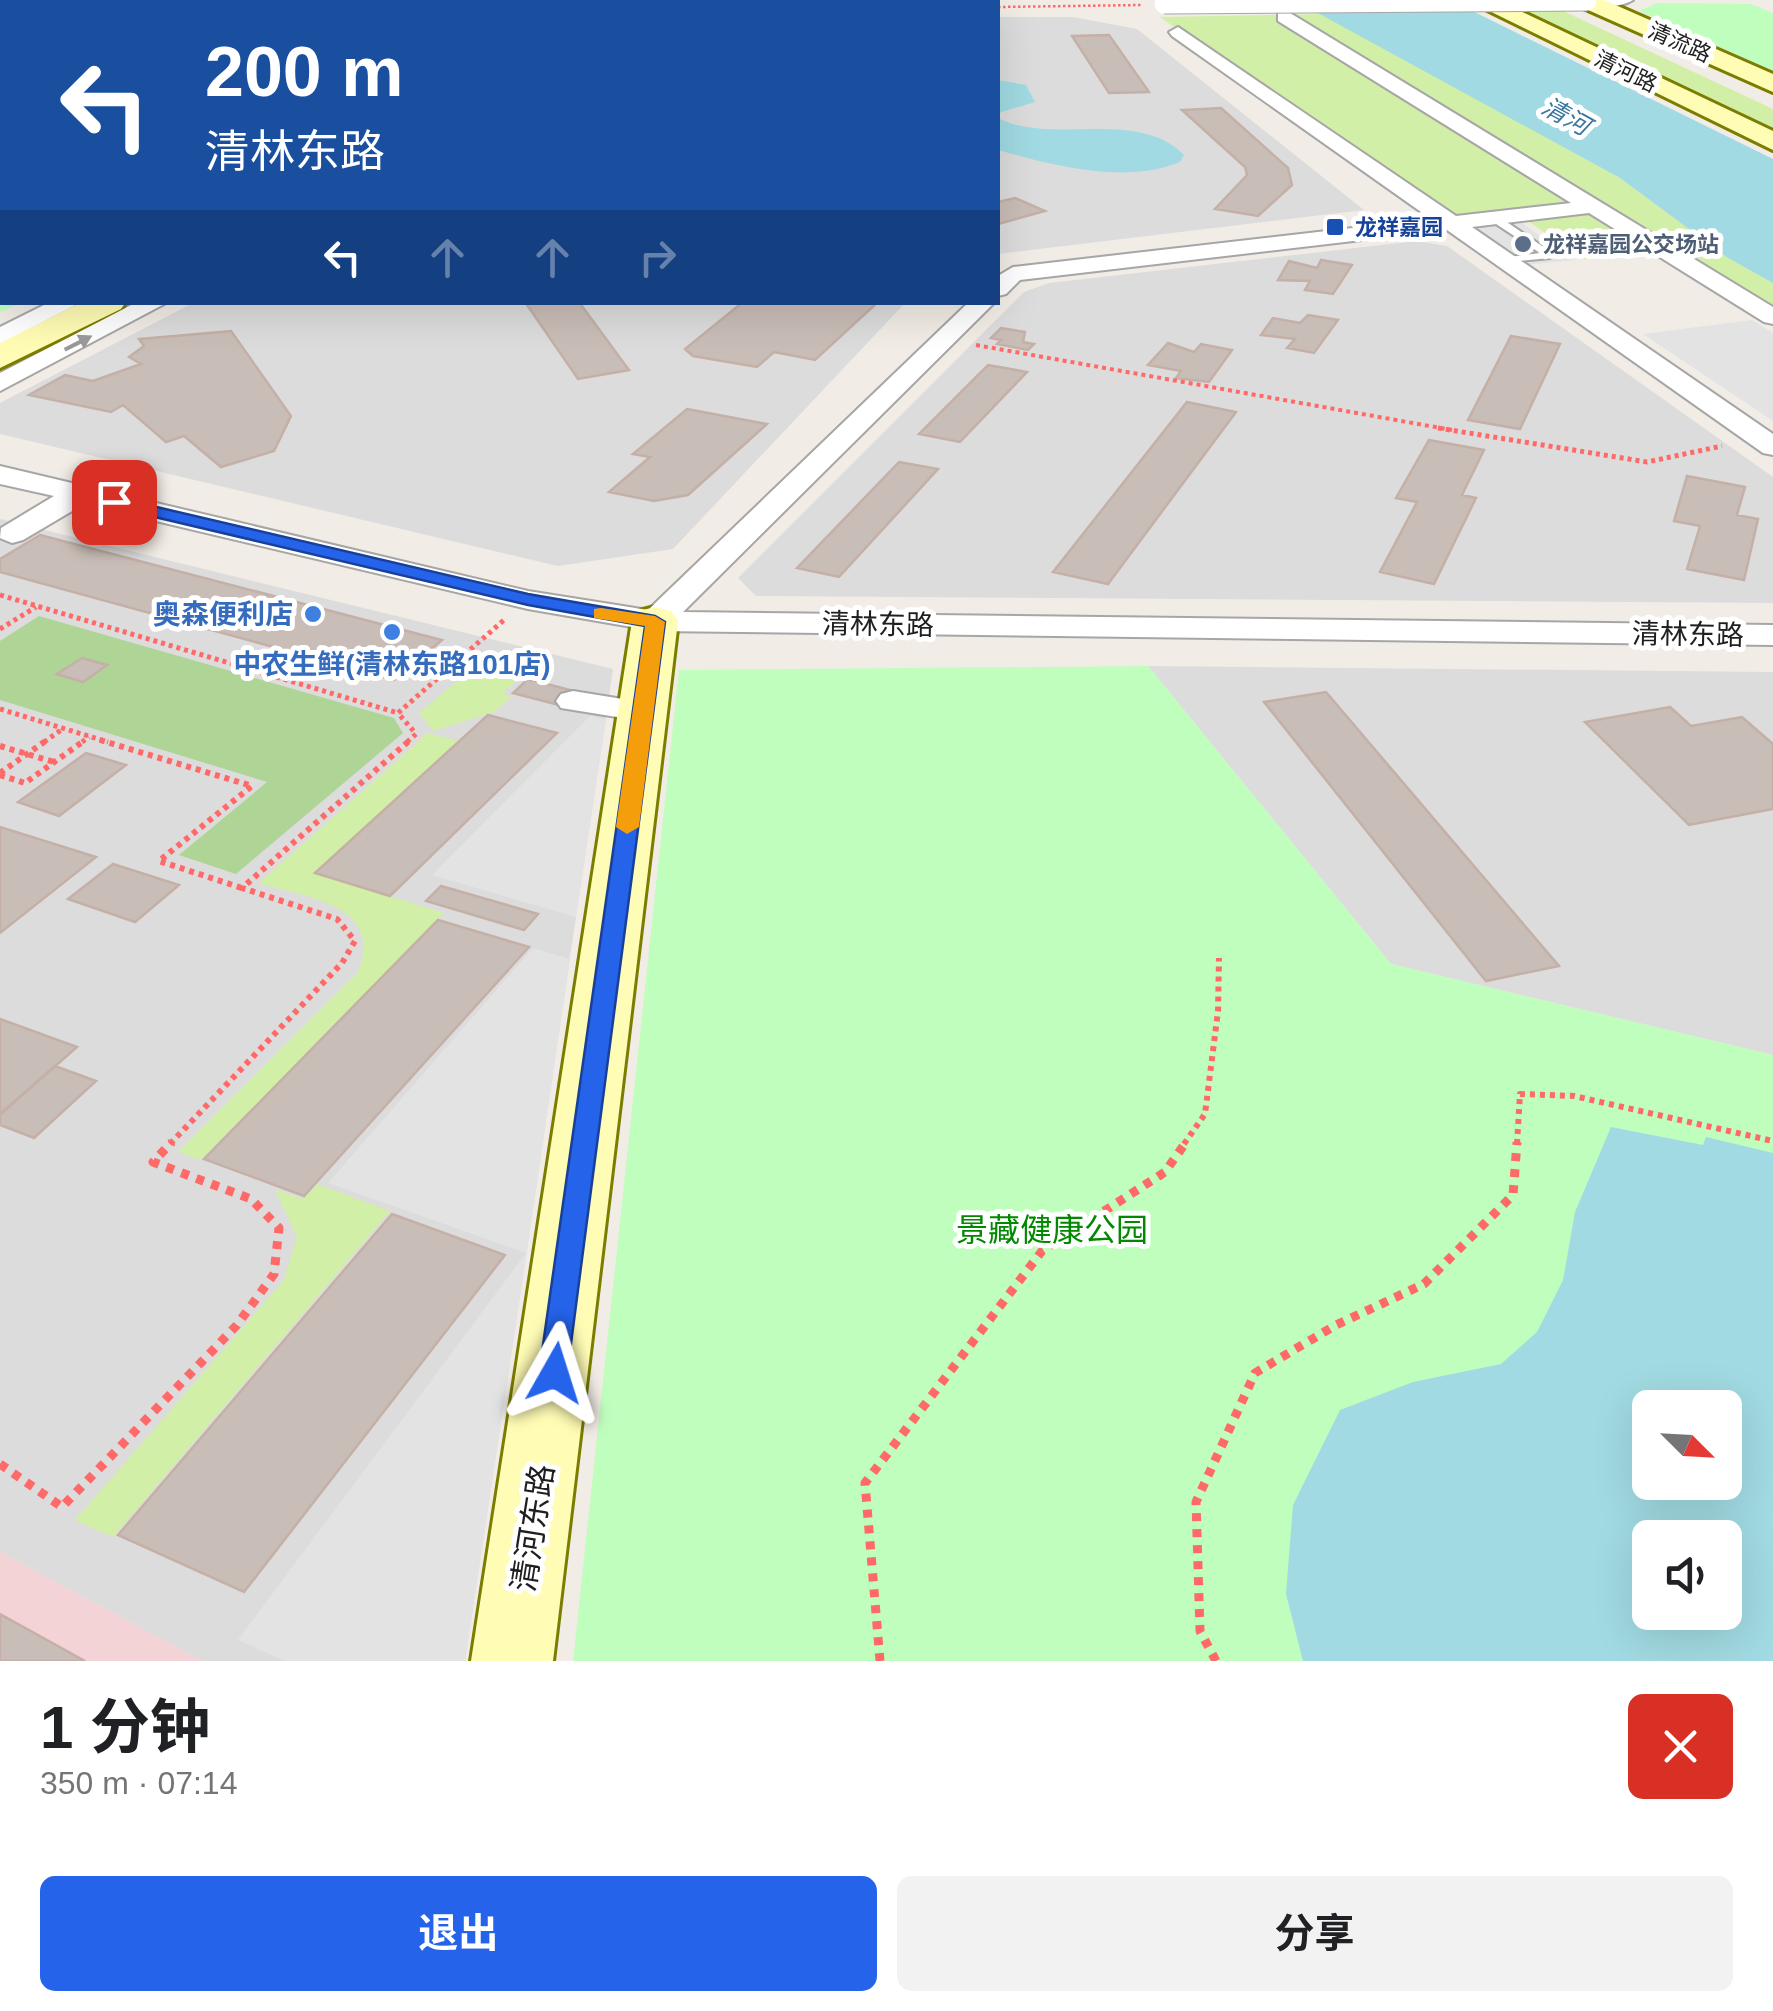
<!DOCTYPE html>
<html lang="zh">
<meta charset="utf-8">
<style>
body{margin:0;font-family:Helvetica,"Noto Sans SC",sans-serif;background:#f2f2f2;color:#202124;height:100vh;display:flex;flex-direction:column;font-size:38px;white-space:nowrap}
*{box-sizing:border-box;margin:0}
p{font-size:32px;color:#757577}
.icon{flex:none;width:55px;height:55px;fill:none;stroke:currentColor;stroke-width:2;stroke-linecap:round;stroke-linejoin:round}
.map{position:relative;height:1661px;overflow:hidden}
.side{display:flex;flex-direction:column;background:#fff;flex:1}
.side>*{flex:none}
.banner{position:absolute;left:0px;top:0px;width:1000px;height:305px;box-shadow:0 10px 40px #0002;background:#1a4fa0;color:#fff;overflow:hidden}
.needle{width:65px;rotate:114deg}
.fabs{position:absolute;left:1632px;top:1390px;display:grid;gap:20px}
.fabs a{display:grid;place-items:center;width:110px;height:110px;border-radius:15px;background:#fff;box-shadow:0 10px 40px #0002;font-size:50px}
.pin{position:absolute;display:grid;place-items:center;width:85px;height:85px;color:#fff;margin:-42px;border-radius:20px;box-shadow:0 5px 15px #0006}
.me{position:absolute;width:110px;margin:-55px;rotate:6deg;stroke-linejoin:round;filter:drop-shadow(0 0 8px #0008)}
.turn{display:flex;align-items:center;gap:35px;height:210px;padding:0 40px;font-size:45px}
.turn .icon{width:130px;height:130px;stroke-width:2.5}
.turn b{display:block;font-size:70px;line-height:85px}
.lanes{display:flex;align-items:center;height:95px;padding:0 40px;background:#0003;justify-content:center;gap:50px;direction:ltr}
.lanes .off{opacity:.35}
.round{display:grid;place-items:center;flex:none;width:105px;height:105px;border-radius:15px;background:#f2f2f2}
.head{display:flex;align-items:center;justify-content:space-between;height:170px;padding:0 40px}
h1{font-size:60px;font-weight:700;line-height:75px}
.primary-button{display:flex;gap:20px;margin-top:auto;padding:20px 40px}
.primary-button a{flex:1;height:115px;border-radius:15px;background:#2563eb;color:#fff;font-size:40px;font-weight:700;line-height:115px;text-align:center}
.primary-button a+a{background:#f2f2f2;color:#202124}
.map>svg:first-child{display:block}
.residential{fill:#dddcdc}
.commercial{fill:#f3d3d5}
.grass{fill:#d1efa6}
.forest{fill:#aed496}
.park{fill:#c0febe;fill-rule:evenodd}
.parking{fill:#e3e3e3}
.water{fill:#a1dae2;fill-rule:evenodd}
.building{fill:#c9bdb7;stroke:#c4b0a6;stroke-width:2.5}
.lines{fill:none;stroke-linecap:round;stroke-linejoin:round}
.lane-casing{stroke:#a6a6a6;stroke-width:4}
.street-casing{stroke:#a6a6a6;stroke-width:4}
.secondary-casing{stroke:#7b7d00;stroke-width:6}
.path-far4{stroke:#ff6968;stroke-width:2.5;stroke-dasharray:2.5 2.5;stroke-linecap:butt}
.path-far3{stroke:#ff6968;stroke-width:4;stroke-dasharray:4 4;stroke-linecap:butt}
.path-far2{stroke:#ff6968;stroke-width:5;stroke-dasharray:4 4;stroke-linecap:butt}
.path-far1{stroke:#ff6968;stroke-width:6;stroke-dasharray:5 5;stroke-linecap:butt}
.path{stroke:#ff6968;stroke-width:9;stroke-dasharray:8 8;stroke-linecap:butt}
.lane{fill:#fff;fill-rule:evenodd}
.street{fill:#fff;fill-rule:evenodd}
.secondary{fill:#fffcb5;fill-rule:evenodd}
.street-bridge-casing{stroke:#a6a6a6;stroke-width:21;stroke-linecap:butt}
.street-bridge{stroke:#fff;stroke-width:19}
.oneway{fill:#9a9a9a}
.route{fill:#2563eb;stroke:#184099;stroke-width:2.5}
.slow{fill:#f59e0b}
.transit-dot{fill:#1a4fb4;stroke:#fff;stroke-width:4}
.service-dot{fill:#5c6f8a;stroke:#fff;stroke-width:4}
.shop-dot{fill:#3f7fe0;stroke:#fff;stroke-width:4}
.labels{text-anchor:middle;stroke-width:10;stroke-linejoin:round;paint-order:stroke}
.far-street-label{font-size:22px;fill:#1f1f1f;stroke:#fff}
.far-transit-label{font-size:22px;font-weight:bold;fill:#164399;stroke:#fff;text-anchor:start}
.far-service-label{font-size:22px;font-weight:bold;fill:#4e5e75;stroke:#fff;text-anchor:start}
.far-water-label{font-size:25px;font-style:italic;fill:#3b779f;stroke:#fff}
.shop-label{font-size:28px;font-weight:bold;fill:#366cbe;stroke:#fff;text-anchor:end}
.street-label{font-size:28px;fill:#1f1f1f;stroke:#fff}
.near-park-label{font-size:32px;fill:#038901;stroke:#fff}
.near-street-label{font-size:32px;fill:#1f1f1f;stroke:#fff}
</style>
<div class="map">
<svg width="1773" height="1661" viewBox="0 0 1773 1661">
<rect width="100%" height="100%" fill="#f1ece5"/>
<path class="residential" d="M998,17H1073L1137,29L1364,210L998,254Z
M1417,241L1447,246L1773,477V603L756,596L738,578L1024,292L1049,283Z
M193,303H905L673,549L558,566L0,434V403Z
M0,519L613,669L465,1661H202L0,1552Z
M1148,666L1773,672V1055L1391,964Z"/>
<path class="commercial" d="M0,1552L202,1661H0Z"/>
<path class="grass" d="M1525,11H1563L1773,109V132Z
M1323,14L1620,178L1728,258L1773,283V317L1664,252L1583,259L1518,214L1448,224L1160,17Z
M481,661L526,673L502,693L511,697L494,712L433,731L419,713Z
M428,733L459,741L315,873L444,913L201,1160L178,1152L358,972C385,904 307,898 259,883Z
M317,1184L390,1211L113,1537L75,1520L284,1280L297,1237L275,1189L303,1199Z"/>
<path class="forest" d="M39,616L394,718L403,733L236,874L179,855L267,782L0,700V641Z"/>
<path class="park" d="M0,0H611L612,2H2V302L21,303L0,312Z
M1657,3L1751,4L1773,13V71L1639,11Z
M1148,666L1391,964L1773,1055V1661H573L679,670ZM1650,1408H1725V1482H1650ZM1650,1538H1725V1612H1650Z"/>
<path class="parking" d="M1522,223L1574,260L1525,265L1473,228Z
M1752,320L1773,333V421L1643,334Z
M590,716L606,720L576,917L432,875Z
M533,948L570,959L527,1252L465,1661H285L238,1640L526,1253L328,1183Z"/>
<path class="water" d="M1294,0H1450L1773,159V283L1728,258L1620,178Z
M998,80L1026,85L1035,102L998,113Z
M998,118C1052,146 1137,107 1184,155L1180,162C1127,185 1050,165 998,150Z
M1611,1127L1703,1145L1706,1137L1773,1153V1661H1303L1286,1594L1293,1505L1340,1410L1413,1382L1501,1364L1537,1332L1563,1280L1575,1212ZM1650,1408H1725V1482H1650ZM1650,1538H1725V1612H1650Z"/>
<path class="building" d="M1109,35L1149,92L1109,93L1072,36Z
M1221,108L1288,168L1292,185L1258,216L1215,209L1247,175L1245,167L1182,110Z
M1015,198L1045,211L998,224V202Z
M1321,260L1352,265L1333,294L1305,290L1310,281L1278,280L1289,261L1317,268Z
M525,302H579L629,370L578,379Z
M743,302H878L815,360L774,352L757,367L693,356L685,349Z
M1308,315L1338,320L1314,353L1287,348L1295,339L1261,335L1273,318L1300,323Z
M1001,328L1025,332L1023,342L1034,344L1028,350L997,344L1001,340L991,338Z
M231,331L291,416L274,451L221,467L184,436L166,442L123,405L111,412L29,395L65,375L93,381L141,364L129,357L144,346L139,339Z
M1511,336L1560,344L1520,429L1468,420Z
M1168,343L1194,352L1201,344L1232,350L1209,382L1176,378L1181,371L1148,365Z
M988,365L1027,372L960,442L919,434Z
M1187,402L1236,412L1108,584L1053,572Z
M687,409L767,424L688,495L654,501L609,492L650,457L633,454Z
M1429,440L1484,450L1462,495L1476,498L1434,584L1380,572L1417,502L1396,498Z
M899,462L938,469L839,577L797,568Z
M1687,476L1745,487L1737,515L1758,519L1744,580L1687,569L1700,526L1674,521Z
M40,535L442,640L394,680L0,572V559Z
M82,658L107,665L83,682L57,674Z
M528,679L581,693L567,707L513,693Z
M1326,692L1559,966L1486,981L1264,702Z
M1670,707L1691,726L1742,717L1773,744V809L1689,825L1585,722Z
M488,715L557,733L390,896L315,873Z
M86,753L126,765L59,816L18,802Z
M0,827L96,857L0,933Z
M113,864L179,885L135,922L68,899Z
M441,886L538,914L524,930L426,901Z
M438,920L529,947L304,1196L204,1159Z
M0,1019L77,1047L2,1113L0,1112Z
M55,1066L96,1081L34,1138L0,1125V1114Z
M392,1214L505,1255L244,1592L118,1535Z
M0,1614L85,1661H0Z"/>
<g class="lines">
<defs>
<path id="lane" d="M338,0H347L345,2H337Z
M2,104V110L0,111V105Z
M1490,216H1498L1555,255L1550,258L1498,263L1497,261L1502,258L1540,253L1490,220Z"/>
<path id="street" d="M1579,0H1633C1621,8 1588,10 1579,0Z
M1278,13H1290L1773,307V324L1764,322L1589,213L1472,227L1773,434V455L1763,453L1447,230L1020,280L1006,294L998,296V276L1013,267L1431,219L1172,36L1169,32L1178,27L1456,216L1571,203L1278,21Z
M50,302H82L0,344V327Z
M137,302H168L0,391V373Z
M969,302H995L683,612L1773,625V645L655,631L528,609L84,504L23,540L12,543L0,538L1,528L54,496L0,484V466L528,591L648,610Z
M573,691L635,701L640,708L635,715L623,718L561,708L556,701L561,694Z"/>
<path id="secondary" d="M1467,0H1497L1773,131V150Z
M1576,0H1604L1773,74V92L1579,6Z
M82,302H126L121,309L0,368V343Z
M655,607L671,611L678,621L553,1661H471L632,621L639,611Z"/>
</defs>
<use href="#lane" class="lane-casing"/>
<use href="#street" class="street-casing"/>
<use href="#secondary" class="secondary-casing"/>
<path class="path-far4" d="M998,7L1141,5"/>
<path class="path-far3" d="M976,345L1452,430"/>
<path class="path-far2" d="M1438,428L1647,462L1722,446
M0,595L398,713
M0,629L36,607
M0,709L108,742
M44,742L64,728
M82,742L89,737
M407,742L416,734L398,713L504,620"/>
<path class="path-far1" d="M100,740L252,786L159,861L242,888
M0,746L54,762
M0,773L47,740
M0,775L25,783L85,740
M170,1144L342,963L355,941L337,919L242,888L410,740
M1184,1144L1205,1114L1218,1011L1219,958
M1517,1144L1520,1094L1574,1096L1773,1141"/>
<path class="path" d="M0,1464L62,1507L237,1325L274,1274L279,1228L251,1199L153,1162L172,1142
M880,1661L865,1483L1042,1251L1165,1172L1186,1142
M1216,1661L1200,1631L1196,1502L1255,1373L1336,1325L1424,1284L1513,1195L1517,1142"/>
<use href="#lane" class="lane"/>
<use href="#street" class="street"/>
<use href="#secondary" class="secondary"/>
<defs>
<path id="street-bridge" d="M1164,4L1587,1"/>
</defs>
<use href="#street-bridge" class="street-bridge-casing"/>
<use href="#street-bridge" class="street-bridge"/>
</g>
<defs><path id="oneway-solid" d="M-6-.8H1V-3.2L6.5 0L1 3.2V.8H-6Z" transform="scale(2.5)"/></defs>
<use class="oneway" href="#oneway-solid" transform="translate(78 343) rotate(-27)"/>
<path class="route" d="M114,497L528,594L655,616L665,622L566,1382L555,1386L544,1382L539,1373L645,626L528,605L108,506V498Z"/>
<path class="slow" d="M601,608L655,616L665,622L639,827L627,834L616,827L645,626L594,618V609Z"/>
<rect class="transit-dot" x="1325" y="217" width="20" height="20" rx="5"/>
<circle class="service-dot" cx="1523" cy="244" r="10"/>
<g class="shop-dot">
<circle cx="313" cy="614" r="10"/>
<circle cx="392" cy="632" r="10"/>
</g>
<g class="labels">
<g class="far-street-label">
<text transform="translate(1680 42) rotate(24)" y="8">清流路</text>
<text transform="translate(1626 71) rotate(26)" y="8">清河路</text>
</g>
<g class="far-transit-label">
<text x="1355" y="235">龙祥嘉园</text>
</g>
<g class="far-service-label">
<text x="1543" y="252">龙祥嘉园公交场站</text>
</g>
<g class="far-water-label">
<text transform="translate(1566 116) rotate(29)" y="9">清河</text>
</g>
<g class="shop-label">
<text x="293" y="624">奥森便利店</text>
<text x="392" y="674" text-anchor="middle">中农生鲜(清林东路101店)</text>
</g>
<g class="street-label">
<text transform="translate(878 624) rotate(1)" y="10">清林东路</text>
<text transform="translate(1688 634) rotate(1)" y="10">清林东路</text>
</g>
<g class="near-park-label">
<text x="1052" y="1241">景藏健康公园</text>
</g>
<g class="near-street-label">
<text transform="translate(533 1528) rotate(-81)" y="11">清河东路</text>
</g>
</g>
</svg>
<div class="fabs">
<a><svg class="needle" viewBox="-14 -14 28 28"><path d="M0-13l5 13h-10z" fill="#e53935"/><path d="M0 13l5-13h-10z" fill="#757577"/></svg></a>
<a><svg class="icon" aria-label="sound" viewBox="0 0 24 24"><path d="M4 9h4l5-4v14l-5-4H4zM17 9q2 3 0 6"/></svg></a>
</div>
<div class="pin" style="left:114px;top:502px;background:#d93025"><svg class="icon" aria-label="arrive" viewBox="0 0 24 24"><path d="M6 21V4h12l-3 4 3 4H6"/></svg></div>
<svg class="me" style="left:555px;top:1373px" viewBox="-20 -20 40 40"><path d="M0-17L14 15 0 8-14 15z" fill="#2563eb" stroke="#fff" stroke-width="4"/></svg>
<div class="banner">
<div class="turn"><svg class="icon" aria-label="left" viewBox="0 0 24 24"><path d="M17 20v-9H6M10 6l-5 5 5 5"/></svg><div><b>200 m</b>清林东路</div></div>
<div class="lanes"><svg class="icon" aria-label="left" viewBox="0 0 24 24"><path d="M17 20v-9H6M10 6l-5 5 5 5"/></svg><svg class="icon off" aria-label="ahead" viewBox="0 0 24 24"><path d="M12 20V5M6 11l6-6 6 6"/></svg><svg class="icon off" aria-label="ahead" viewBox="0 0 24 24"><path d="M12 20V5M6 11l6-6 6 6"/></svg><svg class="icon off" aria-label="right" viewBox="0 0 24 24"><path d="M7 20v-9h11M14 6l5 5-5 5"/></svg></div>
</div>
</div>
<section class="side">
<div class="head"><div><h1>1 分钟</h1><p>350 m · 07:14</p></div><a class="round" style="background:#d93025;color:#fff"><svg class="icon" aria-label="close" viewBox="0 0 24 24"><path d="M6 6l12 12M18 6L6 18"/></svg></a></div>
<div class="primary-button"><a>退出</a><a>分享</a></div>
</section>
